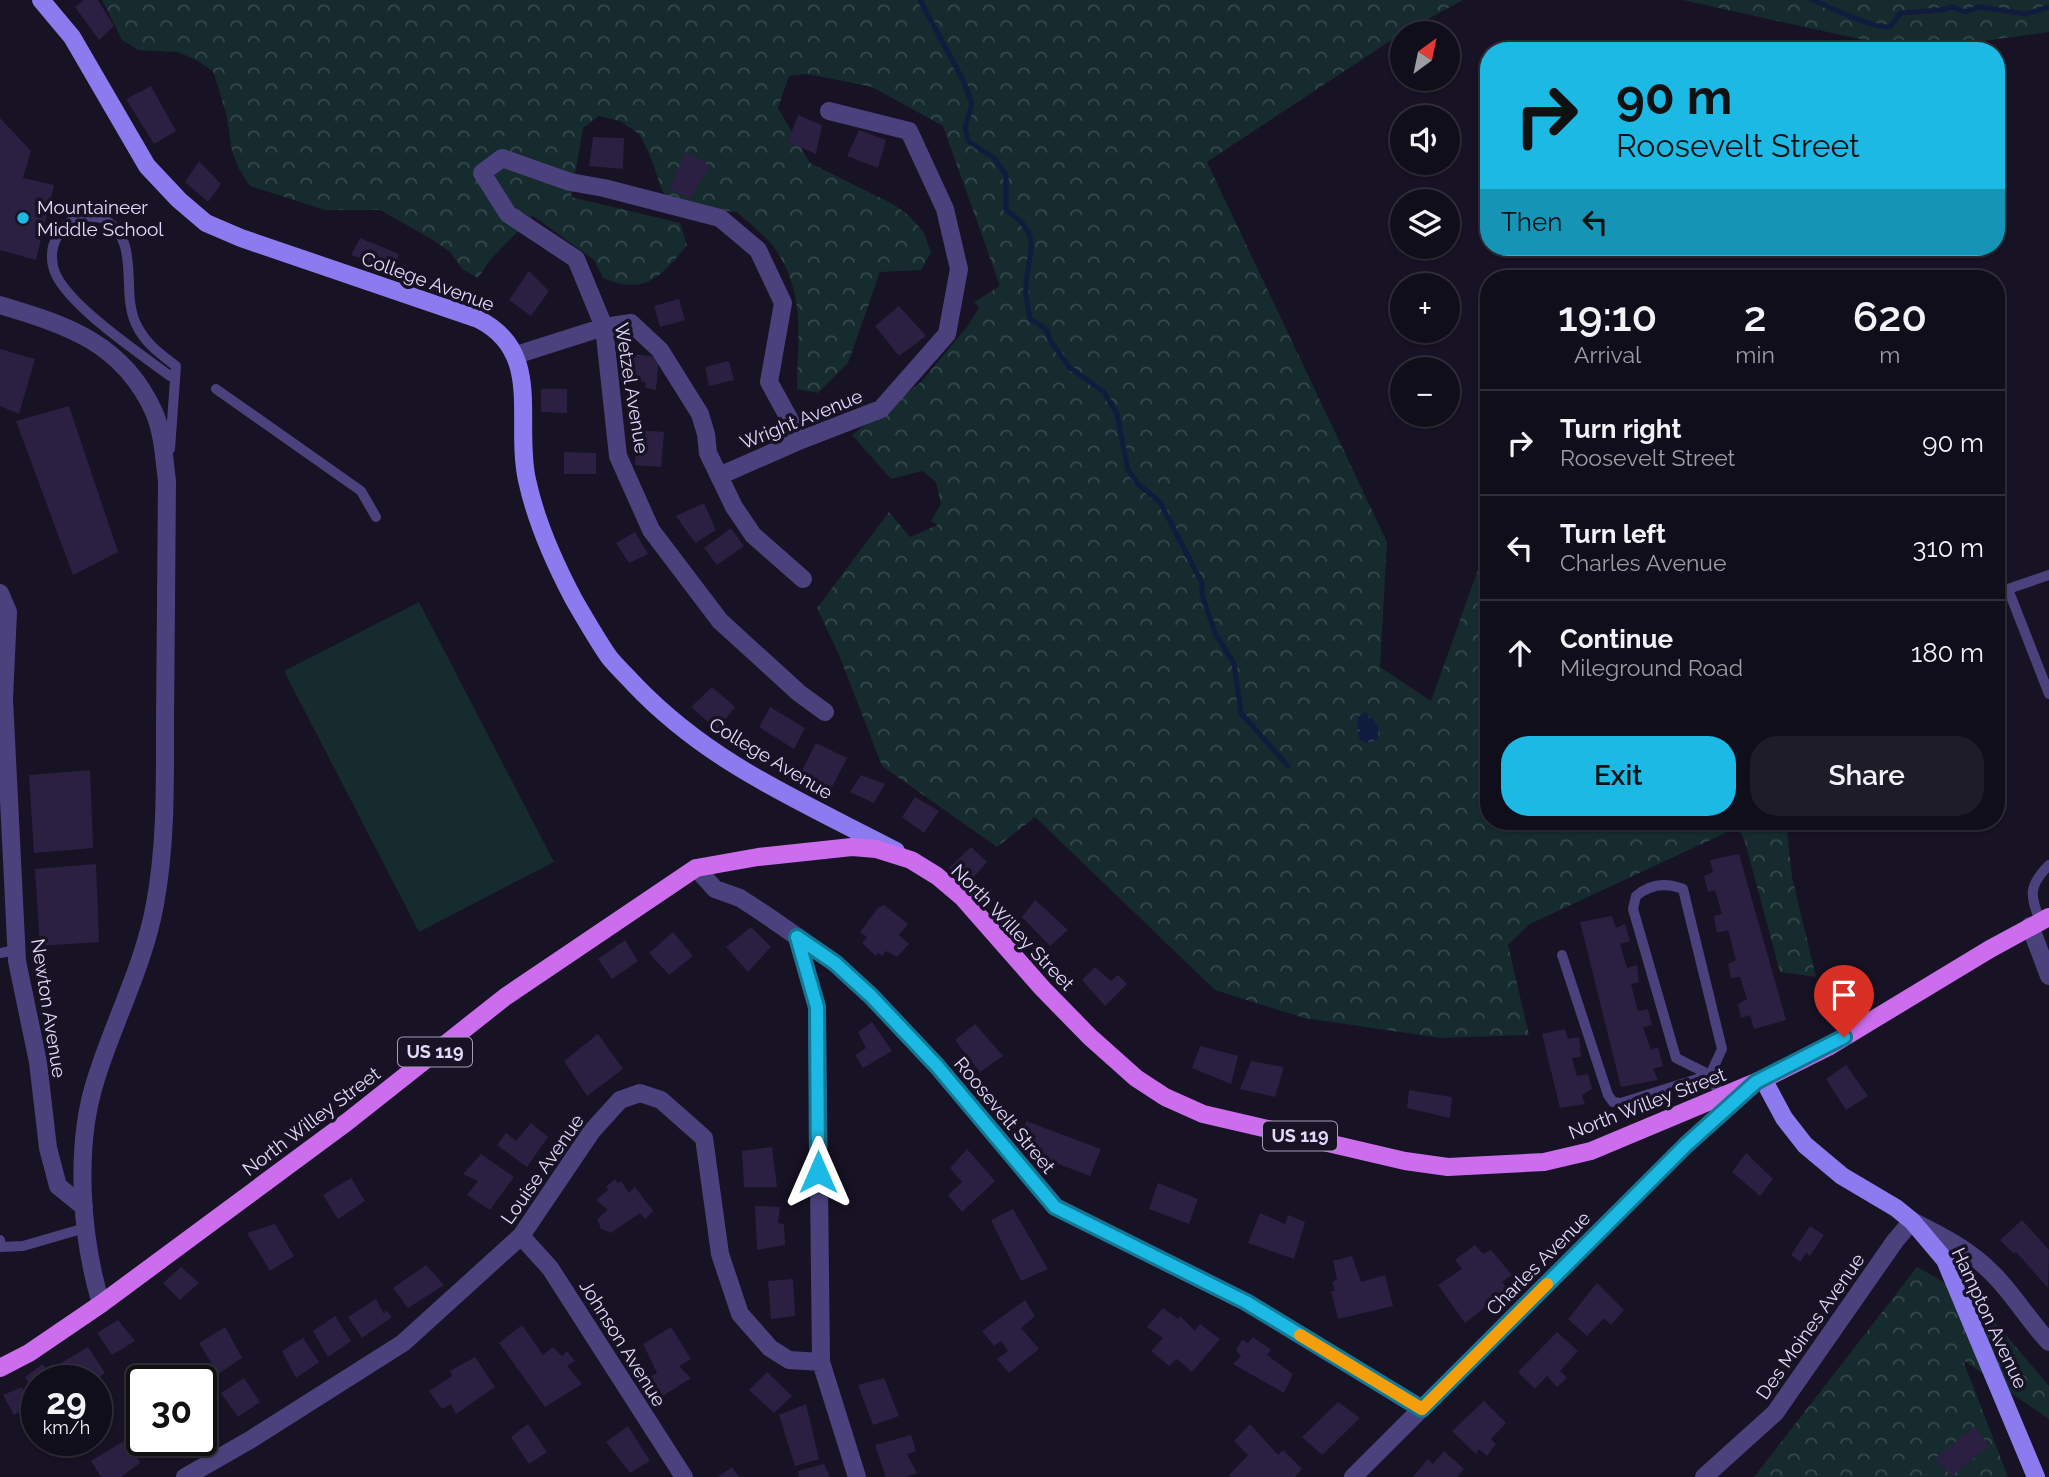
<!DOCTYPE html>
<meta charset="utf-8">
<style>
body{margin:0;font-family:Raleway,sans-serif;background:#1e1c28;color:#f1f3f6;height:100vh;display:flex;flex-direction:column;font-size:26px;white-space:nowrap}
*{box-sizing:border-box;margin:0}
p{font-size:23px;color:#9c9ca3}
.icon{flex:none;width:38px;height:38px;fill:none;stroke:currentColor;stroke-width:2;stroke-linecap:round;stroke-linejoin:round}
.map{position:relative;flex:1;overflow:hidden}
.panel{position:absolute;left:1480px;top:270px;width:525px;height:560px;display:flex;flex-direction:column;background:#110e1b;border-radius:28px;box-shadow:0 2px 5px #0004,0 0 0 2px #302e3a}
.panel>*{flex:none}
.top-card{position:absolute;left:1480px;top:42px;width:525px;height:214px;border-radius:28px;box-shadow:0 2px 5px #0004,0 0 0 2px #302e3a;background:#1cb9e4;color:#111;overflow:hidden}
.needle{width:46px;rotate:33deg}
.tools{position:absolute;left:1390px;top:21px;display:grid;gap:14px}
.tools a{display:grid;place-items:center;width:70px;height:70px;border-radius:50%;background:#110e1b;box-shadow:0 2px 5px #0004,0 0 0 2px #302e3a;font-size:35px}
.speed{position:absolute;left:21px;top:1365px;display:flex;gap:14px;font-size:35px;font-weight:700;text-align:center}
.speed>*{display:grid;place-content:center;width:91px;height:91px;border-radius:50%;background:#110e1b;box-shadow:0 2px 5px #0004,0 0 0 2px #302e3a;line-height:1}
.speed small{font-size:18px;font-weight:400}
.speed .limit{border:4px solid #111;border-radius:10px;background:#fff;color:#111}
.pin{position:absolute;display:grid;place-items:center;width:60px;height:60px;color:#fff;margin:-72px -30px;border-radius:50% 50% 50% 0;rotate:-45deg;box-shadow:0 0 7px #0007}
.pin .icon{rotate:45deg}
.me{position:absolute;width:77px;margin:-38px;rotate:0deg;stroke-linejoin:round;filter:drop-shadow(0 0 5px #0008)}
.turn{display:flex;align-items:center;gap:24px;height:147px;padding:0 21px;font-size:32px}
.turn .icon{width:91px;height:91px;stroke-width:2.5}
.turn b{display:block;font-size:49px;line-height:60px}
.then{display:flex;align-items:center;height:66px;padding:0 21px;background:#0003;gap:14px;font-size:26px}
.eta{display:flex;justify-content:space-evenly;align-items:center;height:119px;text-align:center}
.eta b{font-size:42px;font-weight:600;line-height:49px}
.cta{display:flex;gap:14px;margin-top:auto;padding:14px 21px}
.cta a{flex:1;height:80px;border-radius:28px;background:#1cb9e4;color:#111;font-size:28px;font-weight:600;line-height:80px;text-align:center}
.cta a+a{background:#1e1c28;color:#f1f3f6}
ul{padding:0;list-style:none}
li{display:flex;align-items:center;gap:21px;height:105px;padding:0 21px;border-top:2px solid #302e3a}
li div{flex:1}
li b{display:block;font-size:26px}
li em{font-style:normal}
.map>svg:first-child{display:block}
.forest{fill:url(#forest-crowns)}
.pitch{fill:#152b2d}
.water{fill:url(#water-ripples)}
.lines{fill:none;stroke-linecap:round;stroke-linejoin:round}
.stream{stroke:#101c3e;stroke-width:5}
.building{fill:#2b2042}
.lane{stroke:#4b427d;stroke-width:10}
.street{stroke:#4b427d;stroke-width:18}
.secondary{stroke:#8b7bef;stroke-width:18}
.primary{stroke:#cc6ded;stroke-width:18}
.route-casing{stroke:#127894;stroke-width:18}
.route{stroke:#1cb9e4;stroke-width:12}
.slow{stroke:#f59e0b;stroke-width:12}
.poi-dot{fill:#1cb9e4;stroke:#171224;stroke-width:2.5}
.labels{text-anchor:middle;stroke-width:7;stroke-linejoin:round;paint-order:stroke}
.shield{fill:#171224;stroke:#a49dba;stroke-width:2}
.shield-label{font-size:18px;font-weight:bold;fill:#e0d9fa}
.poi-label{font-size:19px;fill:#e0d9fa;stroke:#171224;text-anchor:start}
.street-label{font-size:19px;fill:#e0d9fa;stroke:#171224}
</style>
<div class="map">
<svg width="2049" height="1477" viewBox="0 0 2049 1477">
<defs>
<pattern id="forest-crowns" width="20" height="18" patternUnits="userSpaceOnUse" patternTransform="scale(1.75)"><rect width="20" height="18" fill="#152b2d"/><path d="M2 6a3 3 0 1 1 6 0M12 15a3 3 0 1 1 6 0" fill="none" stroke="#37494c"/></pattern>
<pattern id="water-ripples" width="26" height="14" patternUnits="userSpaceOnUse" patternTransform="scale(1.75)"><rect width="26" height="14" fill="#101c3e"/><path d="M2 4q2-2 4 0t4 0M15 11q2-2 4 0t4 0" fill="none" stroke="#323c5b"/></pattern>
</defs>
<rect width="100%" height="100%" fill="#171224"/>
<path class="forest" d="M102,0H1463L1402,33L1207,162L1387,542L1380,667L1431,701L1480,564L1489,563V821H1786L1792,877L1816,977L1780,972L1745,842L1738,827L1530,924L1508,945L1529,1035L1441,1038L1304,1018L1215,990L1035,817L997,847L882,766L839,655L817,608L889,512L910,537L938,525L931,521L941,504L936,482L922,471L891,479L852,435L921,382L966,328L979,308L974,302L1000,286L943,126L872,87L808,74L789,76L778,108L810,163L893,204L909,216L923,231L931,252L921,270L880,272L848,363L818,393L797,389C797,340 806,300 779,255C769,238 751,225 737,212L672,206L662,190L649,153L639,134L620,121L599,116L583,128L571,197L680,223L687,245C661,277 645,296 603,278L594,260L533,216L490,260L478,278L462,269L450,252L433,240L380,210H325L250,186L239,169L232,151L226,113L213,71L196,60L178,52L138,50L122,40Z
M1683,0H2049V32L1913,51Z
M1917,1267L1977,1301L2049,1386V1419L1963,1360L2008,1477H1754Z"/>
<path class="pitch" d="M419,602L554,862L419,932L284,671Z"/>
<path class="water" d="M1365,712L1372,718L1379,728L1377,740L1366,743L1360,740L1357,731L1358,717Z"/>
<g class="lines">
<path class="stream" d="M920,0L964,82L972,104L965,127L968,141L994,158L1006,175V210C1043,234 1029,249 1026,285C1025,295 1028,308 1030,319L1046,329L1050,340L1069,367L1104,392L1117,414L1128,470L1138,484L1160,502L1202,583V595L1216,635L1234,663L1241,713L1288,766
M1812,0C1827,5 1878,32 1890,26C1894,24 1897,18 1900,13L1941,10L1952,7L1966,12L1979,7L2026,14L2049,7"/>
</g>
<path class="building" d="M84,0H98L114,26L99,40L75,7Z
M151,86L176,131L154,144L126,99Z
M798,115L822,125L816,154L788,142Z
M0,118L31,151L23,178L54,185L36,260L0,250Z
M859,130L886,140L878,168L847,156Z
M593,137L624,138L623,169L589,166Z
M686,152L710,166L691,199L669,189Z
M199,161L221,184L208,202L185,182Z
M360,238L399,254L393,275L366,265L369,261L351,255Z
M529,271L549,291L531,316L509,300Z
M679,299L685,320L660,327L654,306Z
M899,306L926,336L899,356L875,326Z
M0,349L35,359L19,414L0,406Z
M632,354L659,357L656,390L645,388L646,382L630,380Z
M729,361L734,380L709,386L705,367Z
M541,389H567V413L541,412Z
M69,406L118,552L73,575L16,421Z
M637,430L664,432L661,467L635,465Z
M564,452L596,453V474H564Z
M704,503L716,530L695,543L676,516Z
M731,528L744,546L717,565L704,548Z
M635,532L648,554L629,563L616,543Z
M712,687L735,707L717,730L691,707Z
M770,707L805,728L794,749L759,727Z
M816,743L847,758L831,789L800,774Z
M90,770L93,848L34,853L29,775Z
M861,775L885,784L874,803L850,792Z
M915,797L939,811L924,833L902,817Z
M971,847L987,862L966,886L949,868Z
M1739,854L1786,1020L1754,1029L1750,1015L1741,1018L1738,1004L1747,999L1740,977L1731,978L1728,964L1736,960L1728,930L1717,933L1714,916L1722,914L1715,890L1708,892L1704,876L1713,872L1710,860Z
M96,864L99,942L40,946L35,869Z
M1035,900L1068,930L1050,946L1022,917Z
M884,905L908,924L899,935L909,944L897,957L886,951L882,956L878,953L876,956L862,943L867,937L860,932L878,908Z
M1612,916L1616,928L1625,924L1630,941L1620,944L1627,968L1637,965L1639,982L1631,984L1638,1011L1648,1009L1652,1025L1643,1027L1651,1050L1658,1047L1663,1066L1653,1069L1658,1080L1621,1087L1580,922Z
M751,927L771,947L748,972L726,947Z
M673,932L693,956L669,975L649,953Z
M625,940L638,961L612,979L598,959Z
M1095,967L1111,981L1118,975L1127,984L1105,1006L1082,980Z
M872,1022L892,1051L863,1068L855,1055L866,1048L858,1032Z
M975,1024L1003,1056L980,1072L955,1040Z
M1565,1029L1568,1039L1579,1037L1581,1057L1572,1058L1577,1076L1588,1074L1592,1089L1582,1095L1585,1104L1560,1108L1542,1034Z
M598,1034L623,1069L587,1096L564,1061Z
M1200,1046L1238,1056L1231,1084L1192,1068Z
M1251,1061L1284,1067L1275,1097L1240,1089Z
M1846,1065L1868,1096L1846,1110L1826,1079Z
M1409,1090L1452,1097L1450,1118L1407,1108Z
M1026,1121L1101,1149L1090,1176L1017,1148Z
M531,1123L548,1137L527,1167L497,1145L506,1133L516,1141Z
M772,1147L777,1187H744L742,1151Z
M967,1149L995,1181L962,1212L948,1195L962,1182L950,1168Z
M1746,1153L1773,1179L1760,1196L1732,1172Z
M481,1154L514,1177L490,1210L467,1195L478,1181L463,1174Z
M351,1178L365,1201L338,1219L323,1195Z
M615,1179L618,1183L621,1181L629,1193L635,1187L653,1211L645,1219L640,1213L611,1233L601,1229L597,1219L608,1210L596,1200L608,1190L606,1187Z
M1158,1183L1198,1199L1189,1224L1149,1209Z
M755,1206L780,1207L778,1223L784,1224L785,1245L757,1250Z
M1013,1209L1048,1269L1021,1281L991,1220Z
M1260,1213L1285,1224L1288,1215L1305,1222L1294,1259L1248,1243Z
M2022,1220L2049,1250L2048,1288L2016,1252L2014,1254L2000,1240Z
M275,1224L294,1256L270,1271L247,1233Z
M1810,1226L1824,1235L1810,1256L1806,1253L1800,1262L1791,1255Z
M1475,1245L1483,1254L1491,1250L1512,1275L1502,1282L1508,1289L1465,1323L1438,1285L1462,1269L1455,1260Z
M1352,1256L1361,1282L1385,1275L1393,1306L1338,1319L1331,1291H1335L1332,1282L1337,1279L1333,1261Z
M426,1265L444,1285L408,1308L393,1288Z
M181,1267L199,1283L180,1300L163,1283Z
M793,1279L795,1316L771,1319L768,1281Z
M1597,1283L1624,1310L1611,1325L1604,1318L1587,1336L1568,1319Z
M376,1299L384,1314L386,1310L392,1317L362,1338L348,1317Z
M1025,1300L1035,1316L1021,1328L1039,1349L1009,1373L997,1359L1008,1351L1001,1341L994,1346L982,1331Z
M1163,1308L1178,1319L1180,1316L1195,1331L1200,1324L1220,1339L1192,1372L1177,1359L1169,1366L1151,1351L1163,1338L1147,1327Z
M335,1316L351,1341L328,1357L313,1331Z
M118,1320L135,1341L112,1355L97,1333Z
M522,1325L543,1355L553,1347L562,1356L567,1351L575,1361L567,1366L582,1384L545,1407L499,1343Z
M225,1327L242,1358L218,1374L199,1343Z
M671,1327L691,1359L679,1366L691,1378L663,1396L649,1377L657,1373L643,1344Z
M1557,1332L1578,1351L1560,1371L1567,1378L1557,1387L1547,1376L1535,1389L1518,1372Z
M1253,1337L1271,1350L1267,1355L1293,1374L1284,1393L1233,1364L1241,1356L1236,1350L1242,1340L1248,1343Z
M303,1338L319,1362L296,1378L282,1351Z
M88,1347L105,1373L94,1381H72L61,1363Z
M475,1357L495,1387L456,1414L451,1404L442,1409L429,1391L452,1376L450,1371Z
M43,1364L54,1381H37V1396L25,1377Z
M767,1372L792,1396L774,1413L749,1390Z
M244,1378L260,1402L238,1417L221,1393Z
M884,1378L899,1416L873,1425L858,1385Z
M22,1387L32,1404L14,1415L3,1395Z
M1484,1401L1506,1423L1491,1439L1496,1444L1487,1456L1479,1449L1476,1454L1452,1431Z
M1338,1402L1360,1418L1322,1455L1302,1437Z
M806,1404L819,1459L795,1466L779,1415Z
M528,1424L547,1452L529,1464L511,1437Z
M1250,1424L1278,1455L1283,1450L1302,1469L1295,1477H1231L1229,1475L1248,1455L1234,1441Z
M628,1426L650,1461L630,1473L606,1442Z
M1975,1426L1989,1446L1952,1476L1934,1459Z
M911,1435L916,1451L907,1454L917,1473L906,1477H886L875,1445Z
M127,1439L131,1443L136,1440L142,1450L136,1454L140,1463L121,1477H101L91,1461Z
M1444,1451L1464,1469L1457,1477H1413L1428,1459L1433,1464Z
M824,1464L830,1477H799L798,1471Z
M732,1467L739,1477H718Z"/>
<g class="lines">
<path class="lane" d="M216,389L361,491L376,517
M170,449L176,366C159,353 145,343 136,324C120,291 142,241 104,219C97,216 85,217 77,216C61,229 48,242 53,266C59,300 142,355 170,376
M2049,575L2008,589L2049,694
M2040,921C2030,895 2028,886 2049,865
M0,953L16,950
M1562,955L1608,1095L1613,1102L1621,1103L1710,1075
M1710,1075L1676,1058L1633,909L1636,896C1650,884 1665,882 1683,889L1722,1049L1710,1075L1721,1097
M0,1240L1,1247L23,1246L85,1228"/>
<path class="street" d="M0,305C67,325 123,343 154,412C163,433 164,458 167,481C166,562 166,643 165,724C165,784 166,845 155,904C144,965 114,1021 96,1079C74,1147 81,1237 101,1304
M516,355L604,327L631,323L660,350L700,414L706,434L708,453L734,507L753,535L803,579
M801,440L769,382L783,303L758,250L720,218L604,188L570,182L502,158L482,173L508,214L576,259L604,327L618,456L651,530L720,621L799,693L825,712
M719,476L801,440L881,409L947,334L959,269L945,209L909,131L829,111
M0,593L8,612L4,699L17,961L38,1062L48,1148L58,1186L84,1207
M696,868L715,889L740,898L763,913L835,963L871,996L937,1066L1056,1207L1246,1302L1422,1409
M2030,926L2049,976
M797,937L817,1007L821,1362L857,1477
M521,1236L550,1268L684,1477
M185,1477L250,1440L403,1343L521,1236L592,1131L620,1100L640,1093L661,1100L704,1138L720,1254L740,1314L770,1348L789,1360L821,1362
M1353,1477L1686,1145L1753,1085
M1704,1477L1775,1413L1895,1241L1912,1221C1942,1236 1970,1250 1994,1275C2014,1295 2029,1321 2049,1342"/>
<path class="secondary" d="M41,0L72,37L147,166L179,200L206,223L241,238L478,319C544,352 514,420 527,480C536,522 553,560 573,598C584,617 596,638 609,657C616,666 626,675 634,684C710,764 801,801 896,851
M1763,1079L1784,1118L1805,1145L1842,1176L1896,1208L1912,1221L1945,1260L2036,1477"/>
<path class="primary" d="M0,1368L29,1353L101,1304L347,1122L505,997L696,868L758,857L852,847L876,849L911,860L937,876L963,898L1043,989L1090,1037L1136,1078L1165,1097L1203,1114L1405,1161L1448,1167L1544,1162L1591,1151L1770,1076L1828,1047L1990,949L2049,917"/>
</g>
<g class="lines">
<defs>
<path id="route" d="M818,1172L817,1007L797,937L835,963L871,996L937,1066L1055,1207L1246,1302L1422,1409L1686,1145L1756,1082L1844,1037"/>
</defs>
<use href="#route" class="route-casing"/>
<use href="#route" class="route"/>
<path class="slow" d="M1300,1335L1422,1409L1547,1284"/>
</g>
<circle class="poi-dot" cx="23" cy="218" r="7"/>
<g class="labels">
<g class="shield">
<rect x="398" y="1037.5" width="74" height="29" rx="5"/>
<rect x="1263" y="1121.5" width="74" height="29" rx="5"/>
</g>
<g class="shield-label">
<text x="435" y="1058">US 119</text>
<text x="1300" y="1142">US 119</text>
</g>
<g class="poi-label">
<text x="37" y="214">Mountaineer<tspan x="37" dy="22">Middle School</tspan></text>
</g>
<g class="street-label">
<text transform="translate(428 281) rotate(20)" y="7">College Avenue</text>
<text transform="translate(632 388) rotate(81)" y="7">Wetzel Avenue</text>
<text transform="translate(801 419) rotate(-22)" y="7">Wright Avenue</text>
<text transform="translate(771 758) rotate(31)" y="7">College Avenue</text>
<text transform="translate(1013 927) rotate(46)" y="7">North Willey Street</text>
<text transform="translate(49 1008) rotate(81)" y="7">Newton Avenue</text>
<text transform="translate(1647 1103) rotate(-21)" y="7">North Willey Street</text>
<text transform="translate(1005 1115) rotate(50)" y="7">Roosevelt Street</text>
<text transform="translate(311 1121) rotate(-37)" y="7">North Willey Street</text>
<text transform="translate(542 1169) rotate(-55)" y="7">Louise Avenue</text>
<text transform="translate(1538 1263) rotate(-45)" y="7">Charles Avenue</text>
<text transform="translate(1990 1318) rotate(65)" y="7">Hampton Avenue</text>
<text transform="translate(1810 1326) rotate(-55)" y="7">Des Moines Avenue</text>
<text transform="translate(623 1343) rotate(58)" y="7">Johnson Avenue</text>
</g>
</g>
</svg>
<div class="tools">
<a><svg class="needle" viewBox="-14 -14 28 28"><path d="M0-13l5 13h-10z" fill="#e53935"/><path d="M0 13l5-13h-10z" fill="#9c9ca3"/></svg></a>
<a><svg class="icon" aria-label="sound" viewBox="0 0 24 24"><path d="M4 9h4l5-4v14l-5-4H4zM17 9q2 3 0 6"/></svg></a>
<a><svg class="icon" aria-label="layers" viewBox="0 0 24 24"><path d="M12 4l9 5-9 5-9-5zM3 14l9 5 9-5"/></svg></a>
<a>+</a>
<a>−</a>
</div>
<div class="speed"><div>29<small>km/h</small></div><div class="limit">30</div></div>
<div class="pin" style="left:1844px;top:1037px;background:#d93025"><svg class="icon" aria-label="arrive" viewBox="0 0 24 24"><path d="M6 21V4h12l-3 4 3 4H6"/></svg></div>
<svg class="me" style="left:818px;top:1172px" viewBox="-20 -20 40 40"><path d="M0-17L14 15 0 8-14 15z" fill="#1cb9e4" stroke="#fff" stroke-width="4"/></svg>
<div class="top-card">
<div class="turn"><svg class="icon" aria-label="right" viewBox="0 0 24 24"><path d="M7 20v-9h11M14 6l5 5-5 5"/></svg><div><b>90 m</b>Roosevelt Street</div></div>
<div class="then">Then<svg class="icon" aria-label="left" viewBox="0 0 24 24"><path d="M17 20v-9H6M10 6l-5 5 5 5"/></svg></div>
</div>
<section class="panel">
<div class="eta">
<div><b>19:10</b><p>Arrival</p></div>
<div><b>2</b><p>min</p></div>
<div><b>620</b><p>m</p></div>
</div>
<ul>
<li><svg class="icon" aria-label="right" viewBox="0 0 24 24"><path d="M7 20v-9h11M14 6l5 5-5 5"/></svg><div><b>Turn right</b><p>Roosevelt Street</p></div><em>90 m</em></li>
<li><svg class="icon" aria-label="left" viewBox="0 0 24 24"><path d="M17 20v-9H6M10 6l-5 5 5 5"/></svg><div><b>Turn left</b><p>Charles Avenue</p></div><em>310 m</em></li>
<li><svg class="icon" aria-label="ahead" viewBox="0 0 24 24"><path d="M12 20V5M6 11l6-6 6 6"/></svg><div><b>Continue</b><p>Mileground Road</p></div><em>180 m</em></li>
</ul>
<div class="cta"><a>Exit</a><a>Share</a></div>
</section>
</div>
